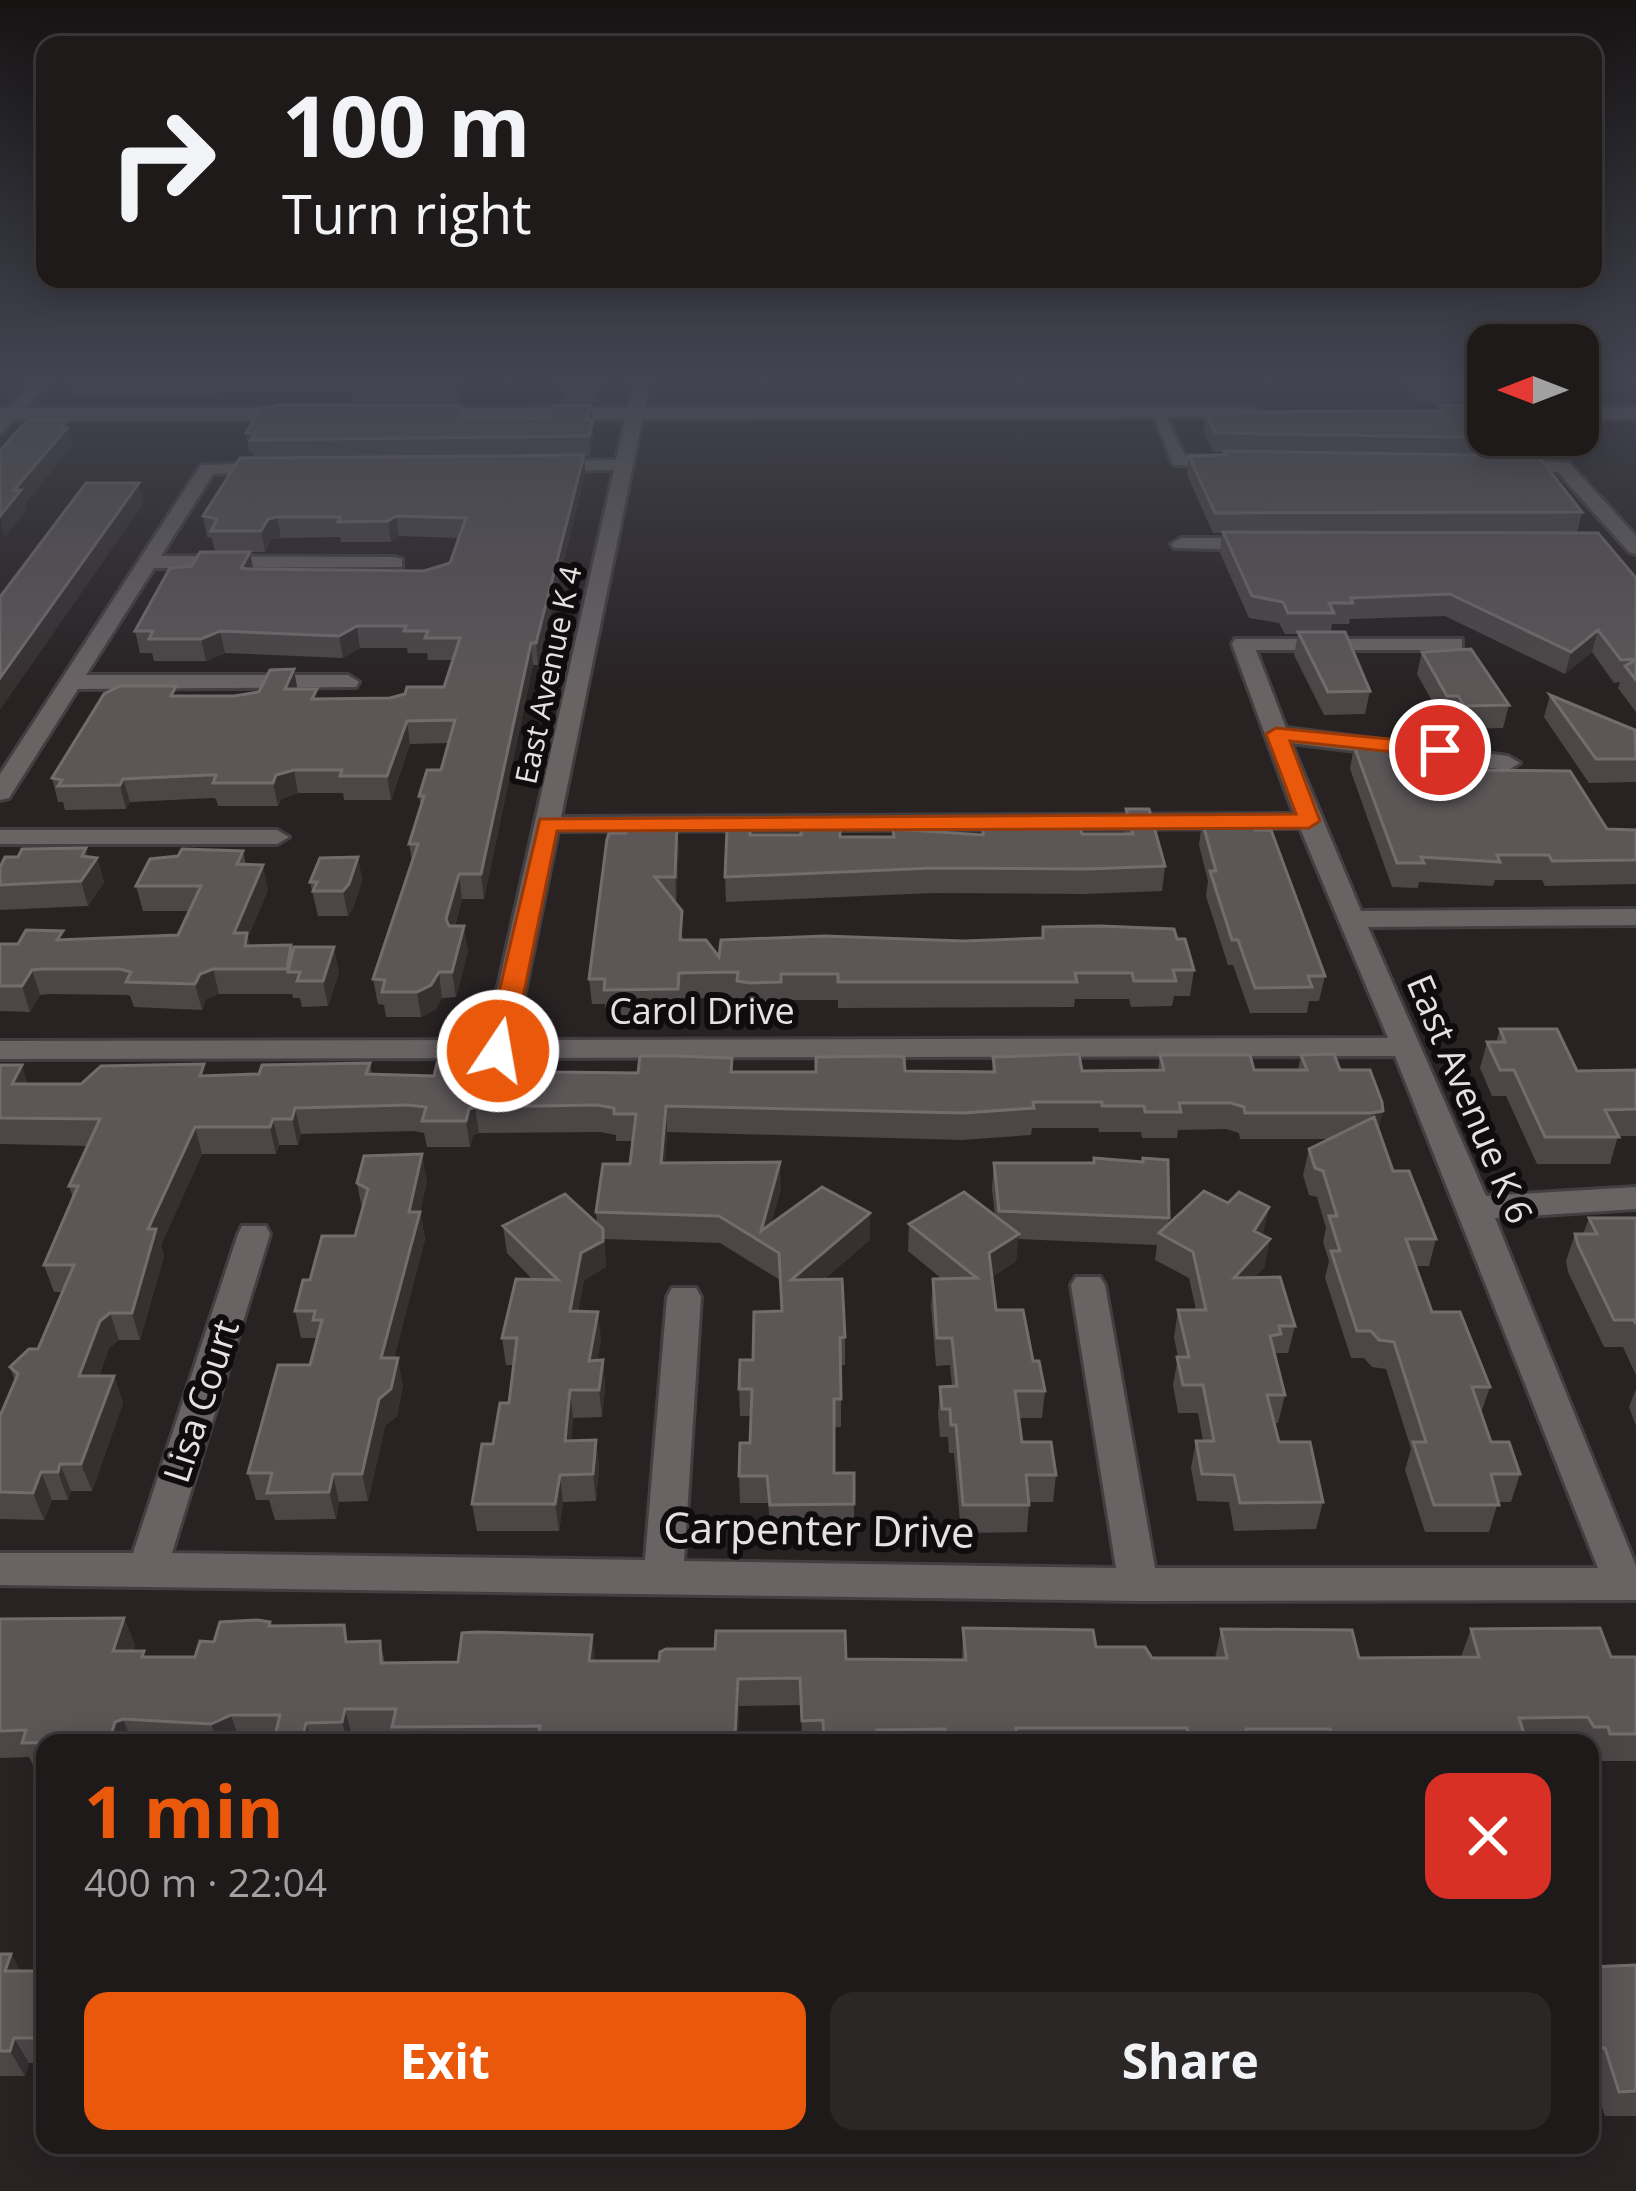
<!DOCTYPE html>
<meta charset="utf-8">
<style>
body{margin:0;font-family:"Open Sans",sans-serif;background:#2b2727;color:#f1f3f6;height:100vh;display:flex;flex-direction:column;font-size:45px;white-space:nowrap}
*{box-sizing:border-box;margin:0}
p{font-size:39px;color:#a1a1a2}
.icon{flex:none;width:66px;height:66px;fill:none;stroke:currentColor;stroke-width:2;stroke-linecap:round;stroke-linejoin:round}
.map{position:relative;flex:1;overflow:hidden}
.side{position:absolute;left:36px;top:1734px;width:1563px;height:420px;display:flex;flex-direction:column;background:#1e1a1a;border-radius:24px;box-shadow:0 6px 30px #0003,0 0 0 3px #3c3839}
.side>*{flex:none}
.hud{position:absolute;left:36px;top:36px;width:1566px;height:252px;border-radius:24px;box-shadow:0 6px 30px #0003,0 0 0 3px #3c3839;background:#1e1a1a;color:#f1f3f6;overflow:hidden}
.needle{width:78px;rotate:270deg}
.tools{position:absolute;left:1467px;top:324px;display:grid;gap:24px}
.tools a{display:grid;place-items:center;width:132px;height:132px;border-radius:24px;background:#1e1a1a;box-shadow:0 6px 30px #0003,0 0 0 3px #3c3839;font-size:60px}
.pin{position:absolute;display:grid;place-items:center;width:102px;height:102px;color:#fff;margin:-51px;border:6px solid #fff;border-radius:50%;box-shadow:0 3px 12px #0007}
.me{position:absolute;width:132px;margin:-66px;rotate:12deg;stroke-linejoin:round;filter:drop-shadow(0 0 9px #0008)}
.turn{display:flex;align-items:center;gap:42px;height:252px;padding:0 48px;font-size:54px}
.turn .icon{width:156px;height:156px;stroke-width:2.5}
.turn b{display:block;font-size:84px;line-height:102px}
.round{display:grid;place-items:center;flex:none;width:126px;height:126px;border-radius:24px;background:#2b2727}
.summary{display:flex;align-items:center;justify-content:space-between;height:204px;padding:0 48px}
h1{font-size:72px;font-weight:700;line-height:90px;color:#ea580c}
.button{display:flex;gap:24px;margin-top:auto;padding:24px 48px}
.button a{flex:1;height:138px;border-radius:24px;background:#ea580c;color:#fff;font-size:48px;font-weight:700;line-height:138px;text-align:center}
.button a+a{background:#2b2727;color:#f1f3f6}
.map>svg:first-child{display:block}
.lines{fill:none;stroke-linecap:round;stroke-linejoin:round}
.minor-casing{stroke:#433f40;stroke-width:6}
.tertiary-casing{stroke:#433f40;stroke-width:6}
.minor{fill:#696364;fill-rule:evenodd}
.tertiary{fill:#696364;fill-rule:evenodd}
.wall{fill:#4c4647;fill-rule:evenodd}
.shaded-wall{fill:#363031}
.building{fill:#5c5657;stroke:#726c6d;stroke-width:3}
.route{fill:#ea580c;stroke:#983908;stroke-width:3}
.labels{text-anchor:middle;stroke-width:12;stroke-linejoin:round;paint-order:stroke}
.far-street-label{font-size:30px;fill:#e5e1e2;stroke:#0f0c0d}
.street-label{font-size:36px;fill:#e5e1e2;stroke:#0f0c0d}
.near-street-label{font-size:42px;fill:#e5e1e2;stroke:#0f0c0d}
</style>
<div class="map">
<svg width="1636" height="2191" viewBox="0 0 1636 2191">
<rect width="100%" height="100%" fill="#282223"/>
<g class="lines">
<defs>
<path id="minor" d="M34,381H51L0,434V419Z
M634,381H650L561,817L1294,814L1232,644L1235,639H1462V649L1454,650H1256L1286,728L1508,756L1520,763L1508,770L1291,743L1361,911L1636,909V925L1368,927L1486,1196L1636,1187V1209L1495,1218L1636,1566V1600L1138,1601L0,1585V1553H133L238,1234L242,1226H266L270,1234L172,1553L645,1560L667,1297L672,1288H696L701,1297L684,1561L1116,1568L1071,1285L1076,1277H1100L1105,1285L1155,1568H1598L1395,1056L0,1059V1041L486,1040L614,470L547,471L538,466L547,461L616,460ZM1300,828L1388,1038L515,1040L558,831Z
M1151,409H1163L1185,456H1229L1238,461L1229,466L1173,465Z
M1505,458L1569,463L1636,536V554L1629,552L1558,472L1499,467L1496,463Z
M271,463L280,468L277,472L213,474L161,556L395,557L402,559V567L154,568L86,675H348L359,682L356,687L78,689L9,798L0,800V774L201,465Z
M1181,538H1260L1270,544L1260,550L1174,548L1171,544Z
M0,830H277L289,837L277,844H0Z"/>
<path id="tertiary" d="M1250,407L1260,413L1257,417L418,420L408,414L418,408Z
M1578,407H1636V419H1578Z
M0,408H302L312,414L302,420H0Z"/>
</defs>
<use href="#minor" class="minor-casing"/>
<use href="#tertiary" class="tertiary-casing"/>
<use href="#minor" class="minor"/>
<use href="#tertiary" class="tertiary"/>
</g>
<path class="wall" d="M71,381H456L459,403H353L352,393L288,391L75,397Z
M562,381H603L598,403H562Z
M1405,381H1486L1483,395H1472L1470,403H1420Z
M1439,405L1518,438L1514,456L1582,512L1577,533L1636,578V712L1618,688L1620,682L1614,683L1592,652L1565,674L1445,616L1350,619L1349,624H1332L1331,632L1370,691L1365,714L1324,715L1294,655L1298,634H1285L1279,623L1249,618L1220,553L1222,533H1213L1187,475L1189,456L1223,455L1224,452H1213L1203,431L1206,412L1438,411Z
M464,419H592L594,438L590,456H584L585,475L538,665H533L484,899H462L455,926L468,951L456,997L442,998L435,1010L421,1017H386L384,1005L378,1004L373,979L412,861L409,844L421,808L419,796L441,770L449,743L410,744L391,800H344L343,793H298L281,799L278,806H218L216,799L213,798L130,802L126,809L65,810L63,802H58L52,778L178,696H234L298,689L319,699L390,698L444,687L452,660H428L427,653H408L407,648H360L343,658L225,653L206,661H154L152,653H140L135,631L192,566L215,552L212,538L207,537L203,516L254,458L253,452H249L246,433ZM399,536L459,538L450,563L424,571L253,569L250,552H265L272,539L281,538L340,537L341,542H391Z
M1422,652L1509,705L1503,728L1459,729L1453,719H1442L1417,674Z
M1550,695L1636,731V782L1589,783L1544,717Z
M1354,746L1417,780H1464L1466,770L1607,829L1636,830V884L1545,886L1542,880H1495L1493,886L1419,882L1418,888L1392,887L1350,769Z
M1126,809L1165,866L1162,891L1084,894L932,893L726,902L725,877L750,835L840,837L982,834L983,828L1082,834H1124Z
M1202,821L1255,830L1325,976L1319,1001H1309L1307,1013H1250L1233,965H1228L1206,896L1208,881L1199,845Z
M607,839L679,848L676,902L683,940L719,957L963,941L1177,939L1194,970L1190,996H1174L1172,1006L1131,1007L1129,999H1075L1074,1007L838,1008V1000H782V1008H751L738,1007V998H681L680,1014L606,1016L605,1004H592L589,979Z
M243,851L246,865L268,890L248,937L250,946L291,945L293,951L339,972L328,1006L302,1007L300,998H293L292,994H219L206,999L202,1010L134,1007L130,996L127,995L50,994L40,995L30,1012L0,1011V944L178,935L189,911H143L136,886Z
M89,857L97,858L104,882L88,906L0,910V867Z
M358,857L362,881L353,908L348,916H318L310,882Z
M1500,1029L1577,1071L1636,1070V1136H1618L1610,1164H1537L1506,1096H1492L1480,1068L1487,1042H1496Z
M1160,1055L1254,1070H1298L1301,1055L1340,1070H1370L1378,1130L1393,1171L1436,1239L1429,1266H1416L1432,1312L1490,1387L1481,1413L1491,1442L1520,1474L1511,1502H1498L1489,1532H1425L1405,1470L1411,1449L1386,1369L1372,1367L1364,1358H1351L1325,1278L1329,1261L1323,1242L1326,1228L1317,1197L1309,1195L1303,1175L1309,1149L1328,1139H1240L1239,1133L1226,1129L1178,1130L1177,1138H1142L1141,1132H1099L1098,1128H1032L1031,1135L962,1140L667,1132L665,1163L781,1189L771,1223L870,1213V1240L823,1280L845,1337V1365H841V1427H834V1473H854V1531L771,1532L768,1503H740L739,1476L750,1443L751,1416H740L739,1389L753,1360L781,1311L780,1280L720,1243L604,1239L606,1267L584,1280L578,1311L601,1339L597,1360H603L605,1388L602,1417L573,1418L571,1441L596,1440L599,1468L596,1501L563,1502L559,1531H477L472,1504L509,1403L514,1365H506L502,1338L533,1280L507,1253L503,1226L597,1223L596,1212L630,1164L633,1141H616V1135L600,1132L479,1133L473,1135L470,1147H427L424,1133L413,1131L301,1134L298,1145H279L276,1154H202L161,1245L164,1256L140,1340H119L109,1348L99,1376H114L123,1403L92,1491H71L68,1500H52L44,1520L0,1519V1416L15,1381L10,1367L38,1349L62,1292H54L44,1265L73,1198L69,1186L88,1146L0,1144V1065L28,1084H81L259,1074L370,1063L372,1074L434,1076L555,1058L556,1072L638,1073L732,1058L733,1072H992L993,1057L1082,1071L1158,1070Z
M994,1163L1169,1218L1168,1225L1263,1234L1265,1266L1254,1278L1295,1326L1288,1353H1276L1275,1359L1285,1395L1278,1423H1274L1279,1442L1323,1502L1316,1529L1234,1531L1229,1502L1197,1501L1191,1468L1196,1441H1203L1198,1413H1178L1173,1385L1178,1357L1174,1337L1178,1310H1196L1189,1278L1155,1260L1157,1245L1018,1239L1016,1261L992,1277L996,1310L1033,1361L1045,1391L1042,1418H1019L1022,1442L1056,1475L1053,1502H1029L1027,1532L961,1533L954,1453H949L948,1437H940L938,1414L940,1387L952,1386L950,1365L936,1366L931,1306L933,1279H942L908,1251L909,1224L995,1216L992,1189Z
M427,1181L420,1212L425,1239L394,1358L403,1385L397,1416L385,1426L368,1501L339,1502L336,1519L275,1520L269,1500H256L248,1473L310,1365L317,1338H301L295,1311L355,1236L362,1208L357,1183Z
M1589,1218H1636V1375L1623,1347H1604L1568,1272L1566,1261L1575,1234H1583Z
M1636,1389V1426L1629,1407Z
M124,1618L135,1645L133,1651L146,1657H195L214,1642L270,1622L272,1626L348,1642L380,1641L385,1663L962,1660L963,1628L1096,1647L1152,1658H1215L1221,1629L1359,1658L1461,1657L1471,1629L1611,1657H1636V1761H1598L1595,1754H1590V1743H802L801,1705L739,1706L738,1743H396L394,1736H352L351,1743H45V1769H35L29,1757L0,1758V1619Z
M0,1954H11L20,1971H45V2063H29L25,2076H0Z
M1636,1965V2116H1605L1590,2073V1967Z"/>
<path class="shaded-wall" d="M597,381H603L598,403L596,385Z
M591,405L594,438L590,456L587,419Z
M67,420L72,447L25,504L27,510L4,538L0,516L14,490Z
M584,455L585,475L538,665L536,643Z
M139,483L144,503L0,710V678Z
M396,516L399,536L391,542L388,521Z
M277,517L281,538L272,539L265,552L261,531L268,519Z
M250,552L254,573L241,568Z
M357,626L360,648L343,658L339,636Z
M1598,630L1592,652L1565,674L1571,652Z
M220,631L225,653L206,661L201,639Z
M531,643L533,665L484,899L481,874Z
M294,669L298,692L285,689Z
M407,721L410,744L391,800L387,776Z
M294,770L298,793L281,799L278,806L273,783L276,775Z
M123,779L130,802L126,809L120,785Z
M677,824L679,848L676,902L675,877Z
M86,848L91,866L97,858L104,882L88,906L81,881L82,856Z
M358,857L362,881L353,908L348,916L343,891Z
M263,865L268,890L248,937L253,958L250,971L245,946L234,933Z
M459,874L462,899L450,944L446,919Z
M464,926L468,951L456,997L452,972Z
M334,947L339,972L328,1006L323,981Z
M213,969L219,994L206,999L202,1010L195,984L200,974Z
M32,970L40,995L30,1012L22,986Z
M439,972L442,998L435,1010L421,1017L417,992Z
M22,1065L30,1091L12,1084Z
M666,1106L667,1132L663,1190L661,1163Z
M475,1107L479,1133L473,1135L470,1147L466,1121L469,1109Z
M295,1108L301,1134L298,1145L292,1119Z
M1383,1111L1377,1137L1366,1139L1372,1113Z
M273,1119L279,1145L276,1154L270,1127Z
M195,1127L202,1154L161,1245L164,1256L140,1340L132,1313L148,1229Z
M422,1154L427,1181L417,1225L420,1212L425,1239L387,1386L381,1358L409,1212Z
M780,1162L781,1189L765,1244L761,1231Z
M1269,1207L1263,1234L1249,1258L1254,1231Z
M870,1213V1240L791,1307V1280Z
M603,1229L606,1267L584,1280L573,1338L570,1311L581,1253Z
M1019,1234L1016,1261L987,1280L989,1253Z
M1270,1239L1265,1266L1229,1305L1234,1278Z
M598,1312L601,1339L592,1388L589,1361Z
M110,1313L119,1340L109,1348L89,1403L79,1376L100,1321Z
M398,1358L403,1385L397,1416L385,1426L368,1501L362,1474L379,1399Z
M603,1360L605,1388L602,1417L599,1390Z
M114,1376L123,1403L92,1491L81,1464Z
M570,1390L573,1418L568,1468L565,1441Z
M596,1440L599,1468L596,1501L593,1474Z
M60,1464L71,1491L68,1500L58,1472Z
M41,1472L52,1500L44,1520L33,1493Z
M333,1474L339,1502L336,1519L329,1492Z
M560,1475L563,1502L559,1531L555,1504Z
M124,1618L135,1645L124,1678L113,1651Z
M592,1635L596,1662L589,1661Z
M738,1679L739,1706L738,1743H736Z
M345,1709L352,1736L351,1743H348L342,1722Z
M231,1715L240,1742L218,1743L211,1724Z
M123,1719L133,1743H110L115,1722Z
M306,1723L312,1743H303L302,1740Z
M11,1954L25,1980L5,1971Z
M14,2038L29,2063L25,2076L10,2051Z"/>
<path class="building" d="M350,381H456L457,385L351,386Z
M562,381H597L596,385H561Z
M1423,381H1474V382H1424Z
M280,405H461L464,419H515L550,418L554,405H591L587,419H593L589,436L251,440L256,433H246L261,409Z
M1439,405H1488V435H1515L1518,438L1215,433L1206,412L1443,411Z
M30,420H67L60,428H67L14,490H21L0,516V451L20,428Z
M1224,451L1538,456L1582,512L1215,513L1189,456L1226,455Z
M584,455L536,643H531L481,874H459L446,919L449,926H464L452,972H439L431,985L417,992H382L385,980L373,979L418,844H409L424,796H419L427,770H441L455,720L407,721L387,776H340L342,770H294L276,775L273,783H213L216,775H208L123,779L120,785L58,786L62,780L52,778L104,694L120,686H176L171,696H234L259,692L270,670L294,669L285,689H317L312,699L390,698L405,694L407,687H444L460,638H425L428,631H404L406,626H357L339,636L220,631L201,639H149L153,631H135L170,568L192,566L200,552H250L241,568L248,569L424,571L450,563L466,518L396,516L388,521L338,522L340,517H277L268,519L261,531H211L217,519L203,516L240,458Z
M86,483H139L0,678V597Z
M1223,532L1598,533L1636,578V659L1621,660L1598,630L1571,652L1450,594L1351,598L1353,603H1329L1334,613H1288L1283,602L1252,596Z
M1298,632H1345L1370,691L1328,692Z
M1471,649L1509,705L1465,706L1458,696H1447L1422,652Z
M1636,660V680L1625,666Z
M1550,695L1635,730L1636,759H1596Z
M1398,745L1417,780H1471L1466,770L1570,771L1607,829L1636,830V860L1552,861L1549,855H1497L1500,862L1421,857L1424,863H1397L1354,746Z
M1126,809H1149L1165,866L1087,869L933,868L725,877L727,829H750V835H801V828H828L840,829V837H894L893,829L983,835V828H1080L1082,834H1133Z
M1202,821H1252L1255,830H1271L1325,976H1308L1312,987L1255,988L1238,940H1232L1210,871H1216Z
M627,824H677L675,877H655L682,911L680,940H706L719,957L721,940L825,936L963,941L1043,938V927L1100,926L1174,929L1177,939H1185L1194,970H1173L1176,981H1134L1132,973H1075L1077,982H838V974H781V982L750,983L737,981L738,972L679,973L678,989L604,990L605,979H589L607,839L609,833H626Z
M86,848L82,856L97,858L81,881L0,885V867L5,857H18L22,849Z
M182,849L243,851L237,864L263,865L234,933H247L245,946L291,945L287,969H213L200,974L195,984L126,982L131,972L120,969H42L32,970L22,986H0V944H18L26,930L63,931L57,940L178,935L201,886H136L150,859L178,856Z
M358,857L349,884L343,891H313L317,882H310L320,858Z
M294,947H334L323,981H297L300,972H288Z
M1500,1029H1557L1577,1071L1636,1070V1109L1605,1110L1619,1137H1545L1514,1070H1500L1487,1042H1505Z
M1079,1054L1082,1071L1164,1070L1160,1055H1250L1254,1070H1307L1301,1055L1334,1054L1340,1070H1370L1382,1102L1383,1111L1372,1113H1245L1244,1107L1231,1103H1179L1181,1112H1145L1144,1106H1102V1102H1033L1034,1108L963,1113L666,1106L661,1163L780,1162L761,1231L822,1187L870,1213L791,1280L842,1279L845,1337L840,1338L841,1399H834V1473H854V1504L770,1505L767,1476H739L740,1443H750L752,1389H739L740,1360H753L754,1312L782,1311L779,1253L719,1216L596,1212L603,1164H630L636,1114H614V1108L597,1105L475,1107L469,1109L466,1121H422L426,1107L408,1105L295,1108L292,1119H273L270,1127H195L148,1229H156L132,1313H110L100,1321L79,1376H114L81,1464H60L58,1472H41L33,1493L0,1492V1416L18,1374L10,1367L29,1349H38L74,1265H44L78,1186H69L100,1119L0,1118V1065H22L12,1084H81L101,1066L204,1064L200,1076L259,1074L262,1065L370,1063L366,1074L434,1076L437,1063L555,1058L552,1072L638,1073L640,1056H674L732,1058L731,1072H816V1057L895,1056L904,1057L905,1071L995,1072L993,1057Z
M1374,1117L1393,1171H1409L1436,1239H1406L1432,1312H1460L1490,1387H1472L1491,1442H1509L1520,1474H1491L1499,1505H1434L1413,1442H1426L1394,1342L1379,1340L1371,1331H1357L1331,1251H1340L1329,1216H1337L1323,1171L1315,1168L1309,1149Z
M422,1154L409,1212H420L381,1358H398L391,1389L379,1399L362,1474H333L329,1492L267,1493L272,1473H248L278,1365H310L322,1320H313L315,1311H295L303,1280H310L322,1236H355L368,1189L357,1183L364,1156Z
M1094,1158L1143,1162V1158L1168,1160L1169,1218L999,1211L994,1163H1094Z
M1204,1191L1228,1203L1239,1192L1269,1207L1254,1231L1270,1239L1234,1278L1280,1277L1295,1326H1279L1281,1334L1270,1336L1285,1395H1267L1279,1442H1310L1323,1502L1240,1503L1234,1475L1202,1474L1196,1441H1214L1203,1385H1183L1177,1357H1189L1178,1310H1206L1193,1252L1159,1233Z
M964,1192L1019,1234L989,1253L996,1310H1023L1033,1361H1039L1045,1391H1015L1022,1442H1051L1056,1475H1026L1029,1505H963L956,1425H951L950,1409H942L940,1387L957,1386L952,1338H937L933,1279L977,1278L909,1224Z
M565,1194L603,1229V1241L581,1253L570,1311L598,1312L589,1361L603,1360L599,1390H570L565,1441L596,1440L593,1474L560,1475L555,1504H472L482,1444H493L500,1403H509L517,1338H502L516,1279L558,1280L503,1226Z
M1589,1218H1636V1324L1634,1320H1614L1578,1245L1575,1234H1597Z
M124,1618L113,1651H144L142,1657H195L200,1641L214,1642L220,1622L258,1620L270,1622L269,1626L344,1625L346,1642L380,1641L381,1663L458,1662L462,1633L477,1632L592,1635L589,1661H659L660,1652L666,1649H715L716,1631H845L846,1659L966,1660L963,1628L1093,1630L1096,1647H1145L1152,1658H1227L1221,1629L1352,1630L1359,1658L1479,1657L1471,1629L1600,1628L1611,1657H1636V1734H1610L1608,1727H1594L1588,1717L1519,1718L1526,1740H1414V1743H1333L1330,1729H1246L1249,1743H1190L1187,1728H1016L1017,1740L946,1741L945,1729L877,1730L878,1738L824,1740L823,1720L802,1721L800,1678L738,1679L735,1736L631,1734L630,1742L624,1743H537L540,1726L392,1727L396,1709H345L342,1722L306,1723L302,1740H274L280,1715H231L211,1724L123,1719L115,1722L109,1742L22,1743L26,1730L0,1731V1619Z
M0,1954H11L5,1971H45V2038H14L10,2051H0Z
M1636,1965V2091L1619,2092L1605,2048H1590V1967Z"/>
<linearGradient id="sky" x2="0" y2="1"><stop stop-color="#161313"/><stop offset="0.55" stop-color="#424450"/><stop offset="1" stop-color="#424450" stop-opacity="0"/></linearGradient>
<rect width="1636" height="688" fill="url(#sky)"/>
<path class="route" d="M1276,728L1440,744L1451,750L1440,757L1290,741L1320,821L1309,828L557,831L512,1051L498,1059L485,1051L540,819L1296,814L1266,734Z"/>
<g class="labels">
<g class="far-street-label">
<text transform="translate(549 675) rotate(-78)" y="10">East Avenue K 4</text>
</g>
<g class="street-label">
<text x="702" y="1024">Carol Drive</text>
<text transform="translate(1470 1099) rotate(67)" y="13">East Avenue K 6</text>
<text transform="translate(201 1401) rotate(-72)" y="13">Lisa Court</text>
</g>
<g class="near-street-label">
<text transform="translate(819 1530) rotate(1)" y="15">Carpenter Drive</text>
</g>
</g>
</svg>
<div class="tools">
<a><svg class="needle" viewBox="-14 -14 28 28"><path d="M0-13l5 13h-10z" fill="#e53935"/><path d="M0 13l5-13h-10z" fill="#a1a1a2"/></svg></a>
</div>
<div class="pin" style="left:1440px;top:750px;background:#d93025"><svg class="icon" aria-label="arrive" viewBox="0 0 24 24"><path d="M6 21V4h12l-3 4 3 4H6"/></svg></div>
<svg class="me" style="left:498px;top:1051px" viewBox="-20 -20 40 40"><circle r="17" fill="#ea580c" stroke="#fff" stroke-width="3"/><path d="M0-11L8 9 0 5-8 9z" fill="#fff"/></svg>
<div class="hud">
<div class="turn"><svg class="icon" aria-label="right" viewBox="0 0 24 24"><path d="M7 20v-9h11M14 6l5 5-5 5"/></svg><div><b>100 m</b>Turn right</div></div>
</div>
<section class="side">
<div class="summary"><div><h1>1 min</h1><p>400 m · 22:04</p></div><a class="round" style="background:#d93025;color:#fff"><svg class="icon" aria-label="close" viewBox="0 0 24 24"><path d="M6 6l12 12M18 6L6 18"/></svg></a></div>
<div class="button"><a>Exit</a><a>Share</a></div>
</section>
</div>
